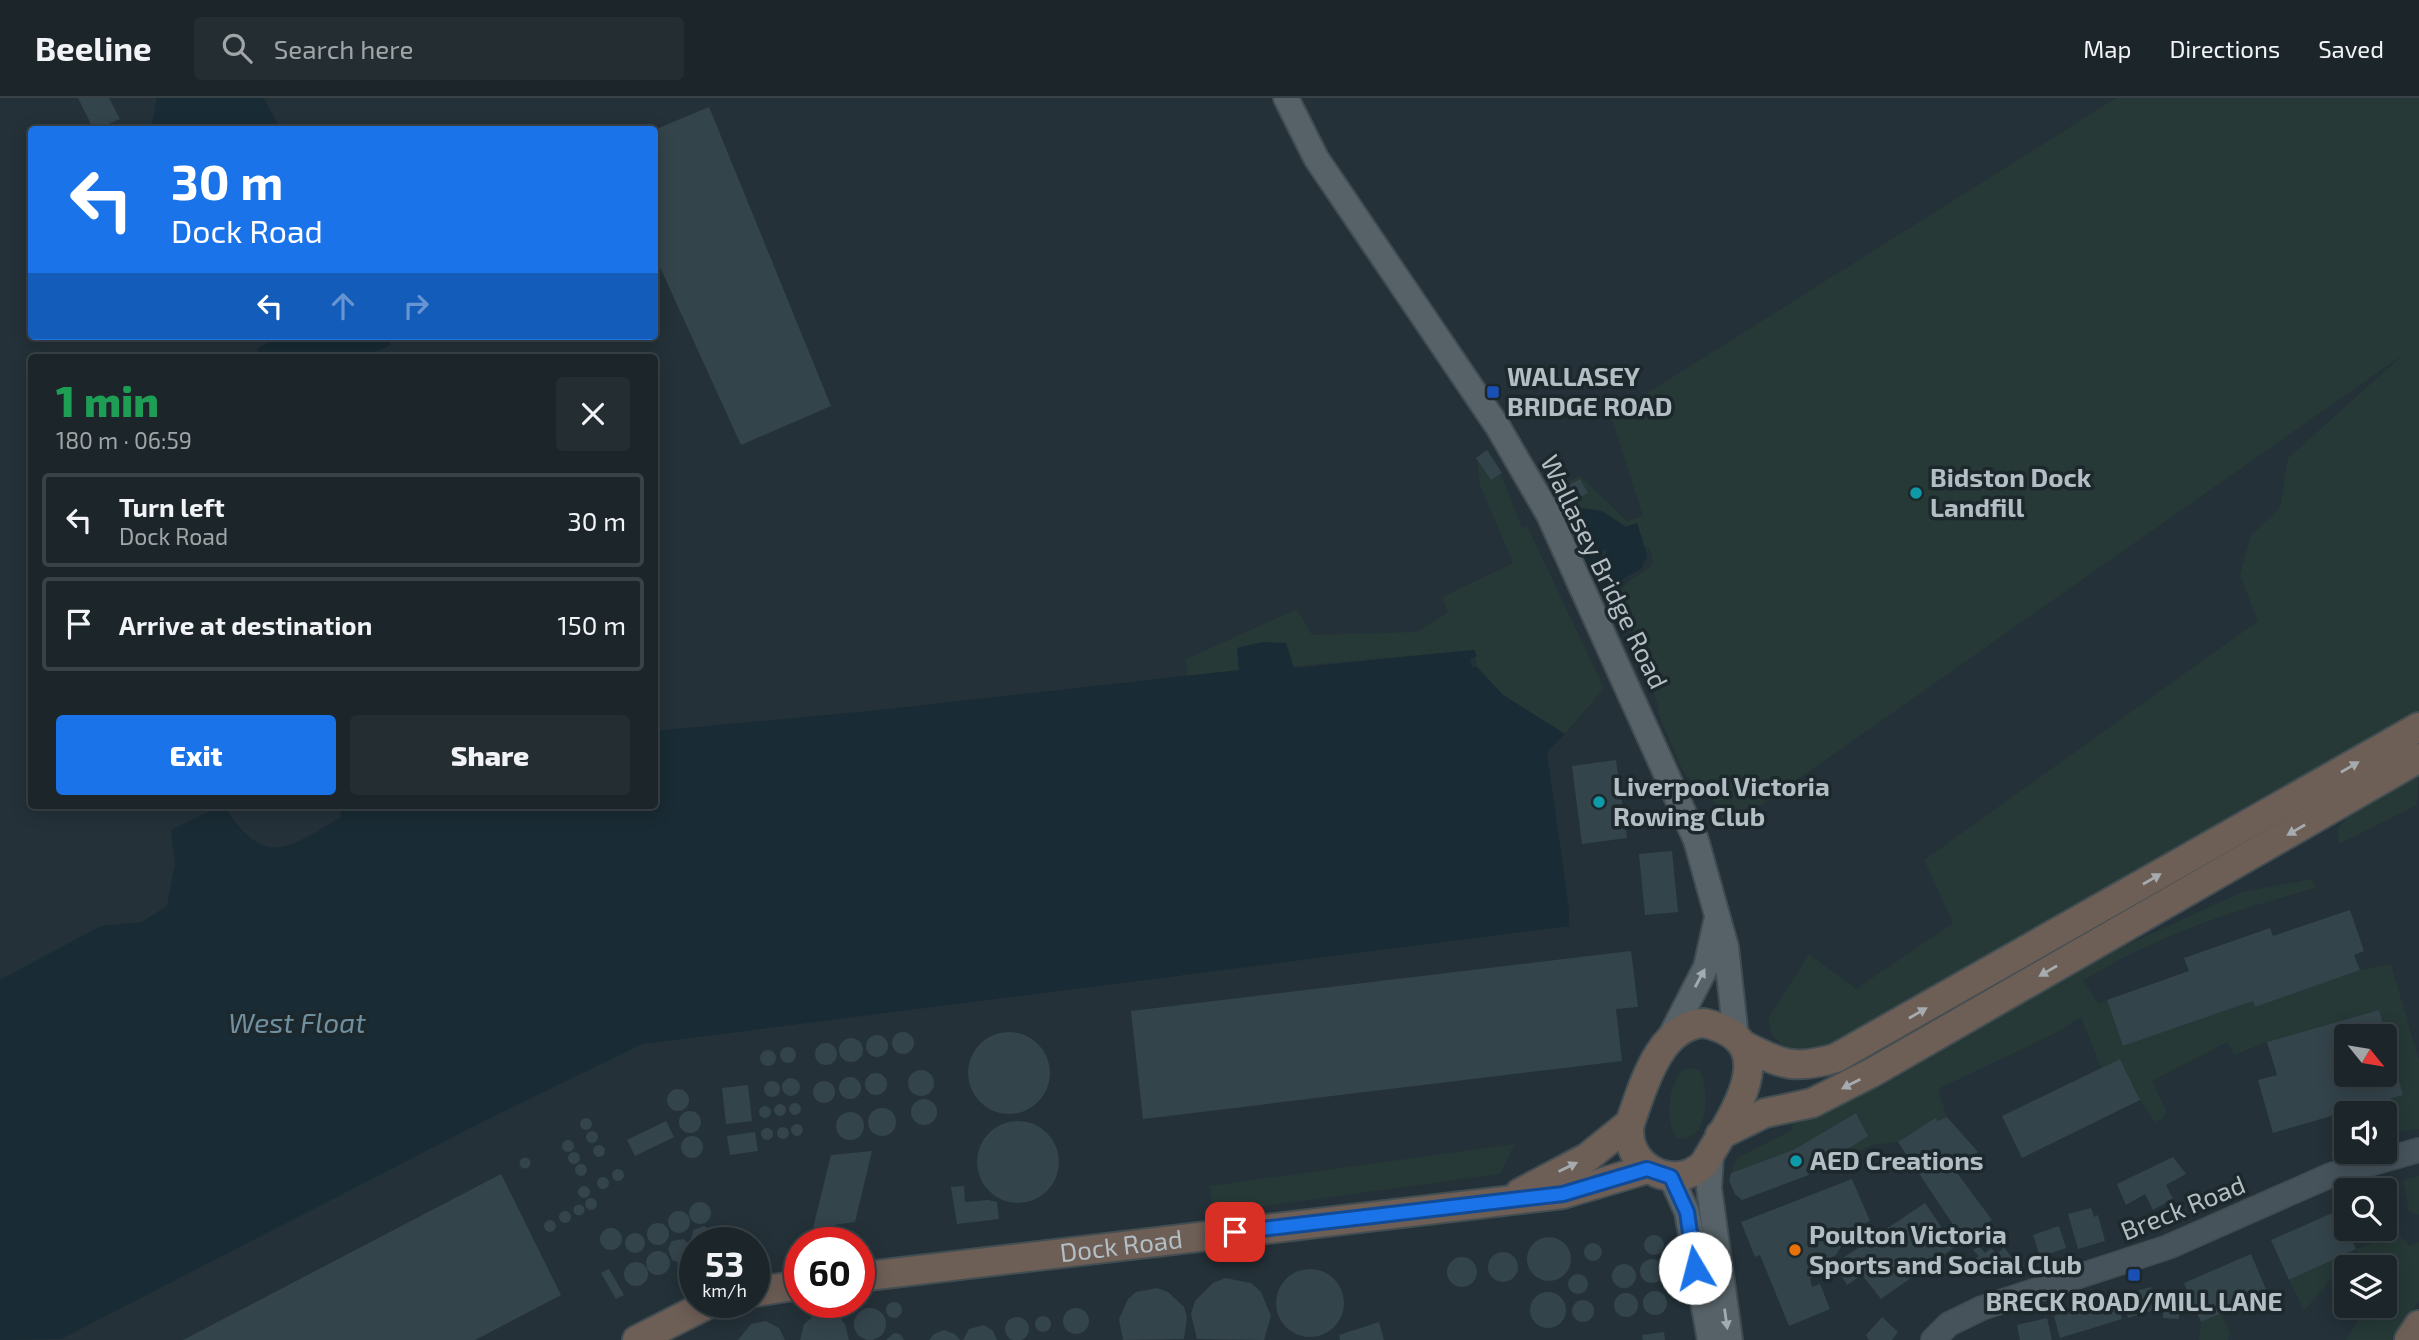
<!DOCTYPE html>
<meta charset="utf-8">
<style>
body{margin:0;font-family:"Exo 2",sans-serif;background:#242d32;color:#f1f3f6;height:100vh;display:flex;flex-direction:column;font-size:26px;white-space:nowrap}
*{box-sizing:border-box;margin:0}
p{font-size:23px;color:#a0a5a8}
.icon{flex:none;width:38px;height:38px;fill:none;stroke:currentColor;stroke-width:2;stroke-linecap:round;stroke-linejoin:round}
.map{position:relative;flex:1;overflow:hidden}
.sheet{position:absolute;left:28px;top:256px;width:630px;height:455px;display:flex;flex-direction:column;background:#1b252a;border-radius:7px;box-shadow:0 4px 18px #0003,0 0 0 2px #394247}
.sheet>*{flex:none}
.top-card{position:absolute;left:28px;top:28px;width:630px;height:214px;border-radius:7px;box-shadow:0 4px 18px #0003,0 0 0 2px #394247;background:#1a73e8;color:#fff;overflow:hidden}
.needle{width:46px;rotate:120deg}
.fabs{position:absolute;left:2334px;top:926px;display:grid;gap:14px}
.fabs a{display:grid;place-items:center;width:63px;height:63px;border-radius:7px;background:#1b252a;box-shadow:0 4px 18px #0003,0 0 0 2px #394247;font-size:35px}
.speed{position:absolute;left:679px;top:1129px;display:flex;gap:14px;font-size:35px;font-weight:700;text-align:center}
.speed>*{display:grid;place-content:center;width:91px;height:91px;border-radius:50%;background:#1b252a;box-shadow:0 4px 18px #0003,0 0 0 2px #394247;line-height:1}
.speed small{font-size:18px;font-weight:400}
.speed .limit{border:10px solid #d22;background:#fff;color:#111}
.pin{position:absolute;display:grid;place-items:center;width:60px;height:60px;color:#fff;margin:-30px;border-radius:14px;box-shadow:0 4px 10px #0006}
.me{position:absolute;width:77px;margin:-38px;rotate:352deg;stroke-linejoin:round;filter:drop-shadow(0 0 5px #0008)}
.turn{display:flex;align-items:center;gap:24px;height:147px;padding:0 28px;font-size:32px}
.turn .icon{width:91px;height:91px;stroke-width:2.5}
.turn b{display:block;font-size:49px;line-height:60px}
.lanes{display:flex;align-items:center;height:66px;padding:0 28px;background:#0003;justify-content:center;gap:35px;direction:ltr}
.lanes .off{opacity:.35}
.round{display:grid;place-items:center;flex:none;width:74px;height:74px;border-radius:7px;background:#242d32}
.headline{display:flex;align-items:center;justify-content:space-between;height:119px;padding:0 28px}
h1{font-size:42px;font-weight:800;line-height:52px;color:#1e9e55}
.primary-button{display:flex;gap:14px;margin-top:auto;padding:14px 28px}
.primary-button a{flex:1;height:80px;border-radius:7px;background:#1a73e8;color:#fff;font-size:28px;font-weight:800;line-height:80px;text-align:center}
.primary-button a+a{background:#242d32;color:#f1f3f6}
ul{padding:0;list-style:none}
li{display:flex;align-items:center;gap:21px;height:94px;margin:0 14px 10px;padding:0 14px;border:4px solid #394247;border-radius:7px}
li div{flex:1}
li b{display:block;font-size:26px}
li em{font-style:normal}
header{display:flex;align-items:center;gap:42px;box-sizing:border-box;height:98px;padding:0 35px;background:#1b252a;border-bottom:2px solid #394247}
header strong{font-size:33px}
nav{display:flex;gap:38px;margin-inline-start:auto;font-size:24px}
.search{width:490px;height:63px;background:#242d32;display:flex;align-items:center;gap:18px;box-sizing:border-box;padding:0 24px;border-radius:7px;color:#a0a5a8;font-size:26px}
.map>svg:first-child{display:block}
.green{fill:#263936}
.water{fill:#192b34}
.pier{fill:#243138}
.building{fill:#34444b;fill-rule:evenodd}
.lines{fill:none;stroke-linecap:round;stroke-linejoin:round}
.secondary-casing{stroke:#414c51;stroke-width:26}
.primary-casing{stroke:#414c51;stroke-width:28}
.highway-casing{stroke:#434e53;stroke-width:32}
.secondary{stroke:#46535b;stroke-width:23}
.primary{stroke:#566268;stroke-width:24}
.highway{stroke:#6d5e56;stroke-width:28}
.oneway{fill:#a5abae}
.oneway2{fill:#a0acb2}
.route-casing{stroke:#114b97;stroke-width:18}
.route{stroke:#1a73e8;stroke-width:12}
.transit-dot{fill:#1a4fb4;stroke:#1d282d;stroke-width:2.5}
.culture-dot{fill:#0f9aa8;stroke:#1d282d;stroke-width:2.5}
.food-dot{fill:#e8710a;stroke:#1d282d;stroke-width:2.5}
.labels{text-anchor:middle;stroke-width:7;stroke-linejoin:round;paint-order:stroke}
.poi-label{font-size:26px;font-weight:bold;fill:#b3bec4;stroke:#1d282d;text-anchor:start}
.street-label{font-size:26px;fill:#b3bec4;stroke:#1d282d}
.water-label{font-size:28px;font-style:italic;fill:#70909f;stroke:#1d282d}
</style>
<header>
<strong>Beeline</strong>
<div class="search"><svg class="icon" aria-label="search" viewBox="0 0 24 24"><circle cx="10" cy="10" r="6"/><path d="M15 15l6 6"/></svg>Search here</div>
<nav><a>Map</a><a>Directions</a><a>Saved</a></nav>
</header>
<div class="map">
<svg width="2419" height="1242" viewBox="0 0 2419 1242">
<rect width="100%" height="100%" fill="#243138"/>
<path class="green" d="M2116,0H2419V617L2152,769L1995,853L1881,927L1841,948L1801,955L1785,951L1771,935L1768,921L1809,856L1856,891L1953,825L1924,762L2258,523L2240,477L2251,437L2280,410L2288,360L2404,256L1727,731L1709,694L1684,676L1661,622L1651,581L1620,496C1625,481 1642,478 1653,465L1650,451L1644,447L1637,425L1626,429L1602,413L1575,409L1571,404L1588,395L1580,381L1564,390L1561,387L1580,378L1627,423L1643,418L1611,318Z
M1477,361L1491,382L1501,376L1522,430L1527,428L1604,590L1565,636L1503,597L1477,569L1474,552L1187,578L1186,561L1297,511L1312,537L1417,534L1448,514L1442,499L1513,465L1480,387Z
M2419,674L2417,707L2339,746L2337,732L2354,710Z
M2312,781L2316,790C2235,812 2154,838 2083,883L2099,906L2107,902L2123,948L2253,903L2255,908L2360,872L2391,866L2419,962V1031L2385,1036V1015H2350L2403,997L2379,912L2267,944L2234,957L2227,944L2152,983L2166,1012L2164,1020L2155,1024L2140,1002L2120,961L2101,970L2081,919L2058,934L1938,991L1947,1019L1938,1023L1934,1020L1898,1044L1872,1047L1806,1078L1868,1038L1856,1015L1795,1051L1731,1075L1737,1060L1792,1032L1791,1021L2074,871L2242,794Z
M1691,970L1699,971C1710,991 1710,1047 1676,1040C1665,1020 1668,992 1681,973Z
M1515,1046L1500,1076L1214,1115L1209,1088Z
M2419,1078V1117L2409,1113L2403,1082Z
M2399,1137L2410,1148L2419,1144V1203L2392,1242H2345L2369,1208H2385V1169H2364L2356,1152L2304,1213L2289,1182L2356,1151Z
M2221,1216L2231,1236L2228,1242H2199L2201,1224Z"/>
<path class="water" d="M157,0H264L280,31H151Z
M263,238H379L387,239L391,247L377,253L379,259H262L257,251L267,245Z
M1573,409L1602,413L1626,429L1637,425L1647,458L1641,471L1617,484L1608,470L1606,450L1600,455L1625,525L1622,540L1561,412Z
M1262,544L1286,545L1294,570L1474,552L1477,558L1470,561L1472,569H1477L1503,597L1565,636L1547,654L1569,812V828L642,946L486,1022L61,1241L0,1242V882L101,828L142,824L167,808L175,766L171,732L223,707C265,771 285,752 341,719L340,707H654L655,633L870,613L1239,572L1237,550Z"/>
<path class="pier" d="M1561,412L1624,544L1619,542L1558,413Z"/>
<path class="building" d="M78,0H109L120,21L94,32Z
M709,9L831,308L741,347L654,156V32Z
M1487,352L1502,375L1491,382L1476,360Z
M1580,381L1588,395L1571,404L1564,390Z
M1616,662L1627,740L1582,746L1572,668Z
M1672,753L1678,814L1645,817L1639,756Z
M2350,812L2364,853L2354,857L2360,872L2255,909L2253,903L2123,948L2107,902L2189,873L2184,860L2270,830L2273,838Z
M1631,853L1638,909L1616,911L1622,963L1143,1021L1131,913Z
M2379,912L2403,997L2273,1035L2258,982L2277,977L2267,944ZM2347,938H2385V976H2347Z
M892 945a11 11 0 1 1 22 0a11 11 0 1 1-22 0Z
M968 975a41 41 0 1 1 82 0a41 41 0 1 1-82 0Z
M866 948a11 11 0 1 1 22 0a11 11 0 1 1-22 0Z
M839 952a12 12 0 1 1 24 0a12 12 0 1 1-24 0Z
M815 956a11 11 0 1 1 22 0a11 11 0 1 1-22 0Z
M780 957a8 8 0 1 1 16 0a8 8 0 1 1-16 0Z
M760 960a8 8 0 1 1 16 0a8 8 0 1 1-16 0Z
M2120,961L2140,1002L2022,1060L2002,1018Z
M908 985a13 13 0 1 1 26 0a13 13 0 1 1-26 0Z
M865 986a11 11 0 1 1 22 0a11 11 0 1 1-22 0Z
M839 990a11 11 0 1 1 22 0a11 11 0 1 1-22 0Z
M782 989a9 9 0 1 1 18 0a9 9 0 1 1-18 0Z
M813 994a11 11 0 1 1 22 0a11 11 0 1 1-22 0Z
M764 991a8 8 0 1 1 16 0a8 8 0 1 1-16 0Z
M748,987L752,1023L726,1026L722,990Z
M667 1002a11 11 0 1 1 22 0a11 11 0 1 1-22 0Z
M911 1014a13 13 0 1 1 26 0a13 13 0 1 1-26 0Z
M789 1011a6 6 0 1 1 12 0a6 6 0 1 1-12 0Z
M774 1012a6 6 0 1 1 12 0a6 6 0 1 1-12 0Z
M759 1014a6 6 0 1 1 12 0a6 6 0 1 1-12 0Z
M868 1024a14 14 0 1 1 28 0a14 14 0 1 1-28 0Z
M679 1024a11 11 0 1 1 22 0a11 11 0 1 1-22 0Z
M836 1028a14 14 0 1 1 28 0a14 14 0 1 1-28 0Z
M1856,1015L1868,1038L1806,1078L1742,1102L1735,1096L1729,1083L1731,1075L1795,1051Z
M1947,1019L1978,1054L1954,1071L1992,1122L1964,1143L1898,1044L1935,1020L1938,1023Z
M580 1026a6 6 0 1 1 12 0a6 6 0 1 1-12 0Z
M666,1023L674,1039L635,1058L627,1042Z
M977 1064a41 41 0 1 1 82 0a41 41 0 1 1-82 0Z
M791 1032a6 6 0 1 1 12 0a6 6 0 1 1-12 0Z
M777 1035a6 6 0 1 1 12 0a6 6 0 1 1-12 0Z
M761 1036a6 6 0 1 1 12 0a6 6 0 1 1-12 0Z
M586 1039a6 6 0 1 1 12 0a6 6 0 1 1-12 0Z
M755,1034L758,1053L730,1057L727,1038Z
M681 1049a11 11 0 1 1 22 0a11 11 0 1 1-22 0Z
M562 1048a6 6 0 1 1 12 0a6 6 0 1 1-12 0Z
M593 1053a6 6 0 1 1 12 0a6 6 0 1 1-12 0Z
M872,1053L855,1124L813,1130L831,1057Z
M568 1060a6 6 0 1 1 12 0a6 6 0 1 1-12 0Z
M2173,1059L2186,1076L2166,1087L2173,1101L2153,1112L2145,1096L2126,1107L2117,1086Z
M519.5 1065a5.5 5.5 0 1 1 11 0a5.5 5.5 0 1 1-11 0Z
M575 1072a6 6 0 1 1 12 0a6 6 0 1 1-12 0Z
M612 1077a6 6 0 1 1 12 0a6 6 0 1 1-12 0Z
M501,1076L561,1197L475,1242H183Z
M597 1085a6 6 0 1 1 12 0a6 6 0 1 1-12 0Z
M1852,1081L1870,1123L1838,1137L1842,1147L1836,1157L1822,1164L1825,1174L1810,1180L1812,1189L1820,1186L1830,1211L1789,1228L1760,1157L1755,1159L1741,1124Z
M578 1094a6 6 0 1 1 12 0a6 6 0 1 1-12 0Z
M964,1088L965,1104L988,1102L997,1104L999,1121L957,1126L951,1089Z
M585 1106a6 6 0 1 1 12 0a6 6 0 1 1-12 0Z
M689 1115a11 11 0 1 1 22 0a11 11 0 1 1-22 0Z
M1925,1105L1955,1149L1881,1201L1862,1177L1847,1187L1834,1166Z
M573.5 1112a5.5 5.5 0 1 1 11 0a5.5 5.5 0 1 1-11 0Z
M2091,1110L2094,1119L2098,1117L2105,1143L2078,1151L2068,1116Z
M2339,1112L2356,1151L2289,1182L2271,1142Z
M559 1119a6 6 0 1 1 12 0a6 6 0 1 1-12 0Z
M668 1124a11 11 0 1 1 22 0a11 11 0 1 1-22 0Z
M544 1128a6 6 0 1 1 12 0a6 6 0 1 1-12 0Z
M647 1136a11 11 0 1 1 22 0a11 11 0 1 1-22 0Z
M704,1128L714,1134L715,1144H695L688,1162L680,1165L672,1162L668,1151L672,1143L683,1141L690,1146L693,1132Z
M2059,1128L2066,1150L2040,1159L2033,1137Z
M600 1141a11 11 0 1 1 22 0a11 11 0 1 1-22 0Z
M625 1145a10 10 0 1 1 20 0a10 10 0 1 1-20 0Z
M1644 1147a10 10 0 1 1 20 0a10 10 0 1 1-20 0Z
M1527 1161a22 22 0 1 1 44 0a22 22 0 1 1-44 0Z
M1584 1154a9 9 0 1 1 18 0a9 9 0 1 1-18 0Z
M1979,1148L1985,1155L1991,1150L1997,1156L2004,1149L2015,1164L2013,1170L2003,1178L1989,1179L1975,1161L1979,1158L1973,1152Z
M646 1165a12 12 0 1 1 24 0a12 12 0 1 1-24 0Z
M1488 1169a15 15 0 1 1 30 0a15 15 0 1 1-30 0Z
M2251,1156L2268,1196L2201,1224L2184,1185Z
M1447 1174a15 15 0 1 1 30 0a15 15 0 1 1-30 0Z
M1640 1173a12 12 0 1 1 24 0a12 12 0 1 1-24 0Z
M624 1176a12 12 0 1 1 24 0a12 12 0 1 1-24 0Z
M1612 1178a12 12 0 1 1 24 0a12 12 0 1 1-24 0Z
M1276 1205a34 34 0 1 1 68 0a34 34 0 1 1-68 0Z
M609,1171L624,1197L616,1201L601,1175Z
M1568 1186a10 10 0 1 1 20 0a10 10 0 1 1-20 0Z
M1225,1180L1251,1185L1261,1194L1271,1218L1264,1242L1197,1241L1191,1216L1195,1203L1213,1185Z
M2151,1189L2157,1211L2128,1220L2121,1197Z
M1157,1190L1168,1194L1184,1209L1187,1219L1184,1241L1123,1242L1119,1221L1128,1201L1136,1194Z
M1643 1205a12 12 0 1 1 24 0a12 12 0 1 1-24 0Z
M1530 1212a18 18 0 1 1 36 0a18 18 0 1 1-36 0Z
M1614 1207a12 12 0 1 1 24 0a12 12 0 1 1-24 0Z
M2164,1196L2180,1197L2179,1221L2163,1220Z
M2116,1199L2122,1221L2060,1240L2054,1218Z
M1572 1213a11 11 0 1 1 22 0a11 11 0 1 1-22 0Z
M886 1212a8 8 0 1 1 16 0a8 8 0 1 1-16 0Z
M854 1226a16 16 0 1 1 32 0a16 16 0 1 1-32 0Z
M1063 1223a13 13 0 1 1 26 0a13 13 0 1 1-26 0Z
M824,1215L840,1220L845,1226L849,1242H800L804,1226L815,1217Z
M1035 1226a8 8 0 1 1 16 0a8 8 0 1 1-16 0Z
M1882,1219L1898,1234L1892,1242H1869L1866,1237Z
M1005 1231a12 12 0 1 1 24 0a12 12 0 1 1-24 0Z
M2047,1220L2052,1242H2020L2017,1227Z
M766,1223L779,1230L785,1242H738L751,1226Z
M1379,1224L1384,1242H1340L1339,1237Z
M984,1227L993,1233L997,1242H963L969,1231Z
M944,1232L955,1236L960,1242H929L934,1236Z
M1664,1234L1665,1242H1643L1642,1237Z
M894,1235L900,1236L904,1242H886Z"/>
<g class="lines">
<defs>
<path id="secondary" d="M1933,1242L1949,1226L1982,1210L2168,1149L2331,1077L2419,1052"/>
<path id="primary" d="M1286,0L1316,60L1498,329L1549,417L1696,742L1726,849L1736,939
M1670,939L1706,869L1716,824
M1711,1056L1709,1090L1730,1242
M1671,1079L1687,1114L1710,1242"/>
<g id="highway">
<path d="M1704,925C1789,944 1730,1021 1704,1066C1673,1096 1622,1067 1630,1025C1643,989 1659,927 1704,925Z"/>
<path d="M1745,948C1782,967 1795,972 1836,960L2419,629"/>
<path d="M1720,1037L1765,1015L1812,1005L1873,974L2419,660"/>
<path d="M1520,1095L1588,1059L1630,1025"/>
<path id="s1" d="M859,1179L1563,1096L1647,1071"/>
<path d="M754,1194L800,1187"/>
<path d="M637,1242L712,1204"/>
<path d="M2409,1242L2419,1227"/>
</g>
</defs>
<use href="#secondary" class="secondary-casing"/>
<use href="#primary" class="primary-casing"/>
<use href="#highway" class="highway-casing"/>
<use href="#secondary" class="secondary"/>
<use href="#primary" class="primary"/>
<use href="#highway" class="highway"/>
</g>
<defs><path id="oneway-solid" d="M-6-.8H1V-3.2L6.5 0L1 3.2V.8H-6Z" transform="scale(1.75)"/></defs>
<g class="oneway">
<use href="#oneway-solid" transform="translate(2350 669) rotate(-30)"/>
<use href="#oneway-solid" transform="translate(2296 732) rotate(150)"/>
<use href="#oneway-solid" transform="translate(2152 781) rotate(-30)"/>
<use href="#oneway-solid" transform="translate(2048 873) rotate(150)"/>
<use href="#oneway-solid" transform="translate(1918 915) rotate(-30)"/>
<use href="#oneway-solid" transform="translate(1851 986) rotate(153)"/>
<use href="#oneway-solid" transform="translate(1568 1069) rotate(-26)"/>
</g>
<g class="oneway2">
<use href="#oneway-solid" transform="translate(1700 880) rotate(-62)"/>
<use href="#oneway-solid" transform="translate(1726 1221) rotate(82)"/>
</g>
<g class="lines">
<defs>
<path id="route" d="M1235,1134L1563,1096L1647,1071L1671,1079L1687,1114L1695,1170"/>
</defs>
<use href="#route" class="route-casing"/>
<use href="#route" class="route"/>
</g>
<g class="transit-dot">
<rect x="1486" y="287" width="14" height="14" rx="3.5"/>
<rect x="2127" y="1170" width="14" height="14" rx="3.5"/>
</g>
<g class="culture-dot">
<circle cx="1916" cy="395" r="7"/>
<circle cx="1599" cy="704" r="7"/>
<circle cx="1796" cy="1063" r="7"/>
</g>
<circle class="food-dot" cx="1795" cy="1152" r="7"/>
<g class="labels">
<g class="poi-label">
<text x="1507" y="288">WALLASEY<tspan x="1507" dy="30">BRIDGE ROAD</tspan></text>
<text x="1930" y="389">Bidston Dock<tspan x="1930" dy="30">Landfill</tspan></text>
<text x="1613" y="698">Liverpool Victoria<tspan x="1613" dy="30">Rowing Club</tspan></text>
<text x="1810" y="1072">AED Creations</text>
<text x="1809" y="1146">Poulton Victoria<tspan x="1809" dy="30">Sports and Social Club</tspan></text>
<text x="2134" y="1213" text-anchor="middle">BRECK ROAD/MILL LANE</text>
</g>
<g class="street-label">
<text transform="translate(1604 474) rotate(64)" y="9">Wallasey Bridge Road</text>
<text transform="translate(2183 1110) rotate(-22)" y="9">Breck Road</text>
<text dy="9" stroke="none"><textPath href="#s1" startOffset="264">Dock Road</textPath></text>
</g>
<g class="water-label">
<text x="297" y="935">West Float</text>
</g>
</g>
</svg>
<div class="fabs">
<a><svg class="needle" viewBox="-14 -14 28 28"><path d="M0-13l5 13h-10z" fill="#e53935"/><path d="M0 13l5-13h-10z" fill="#a0a5a8"/></svg></a>
<a><svg class="icon" aria-label="sound" viewBox="0 0 24 24"><path d="M4 9h4l5-4v14l-5-4H4zM17 9q2 3 0 6"/></svg></a>
<a><svg class="icon" aria-label="search" viewBox="0 0 24 24"><circle cx="10" cy="10" r="6"/><path d="M15 15l6 6"/></svg></a>
<a><svg class="icon" aria-label="layers" viewBox="0 0 24 24"><path d="M12 4l9 5-9 5-9-5zM3 14l9 5 9-5"/></svg></a>
</div>
<div class="speed"><div>53<small>km/h</small></div><div class="limit">60</div></div>
<div class="pin" style="left:1235px;top:1134px;background:#d93025"><svg class="icon" aria-label="arrive" viewBox="0 0 24 24"><path d="M6 21V4h12l-3 4 3 4H6"/></svg></div>
<svg class="me" style="left:1695px;top:1170px" viewBox="-20 -20 40 40"><circle r="19" fill="#fff"/><path d="M0-13L10 11 0 6-10 11z" fill="#1a73e8"/></svg>
<div class="top-card">
<div class="turn"><svg class="icon" aria-label="left" viewBox="0 0 24 24"><path d="M17 20v-9H6M10 6l-5 5 5 5"/></svg><div><b>30 m</b>Dock Road</div></div>
<div class="lanes"><svg class="icon" aria-label="left" viewBox="0 0 24 24"><path d="M17 20v-9H6M10 6l-5 5 5 5"/></svg><svg class="icon off" aria-label="ahead" viewBox="0 0 24 24"><path d="M12 20V5M6 11l6-6 6 6"/></svg><svg class="icon off" aria-label="right" viewBox="0 0 24 24"><path d="M7 20v-9h11M14 6l5 5-5 5"/></svg></div>
</div>
<section class="sheet">
<div class="headline"><div><h1>1 min</h1><p>180 m · 06:59</p></div><a class="round"><svg class="icon" aria-label="close" viewBox="0 0 24 24"><path d="M6 6l12 12M18 6L6 18"/></svg></a></div>
<ul>
<li><svg class="icon" aria-label="left" viewBox="0 0 24 24"><path d="M17 20v-9H6M10 6l-5 5 5 5"/></svg><div><b>Turn left</b><p>Dock Road</p></div><em>30 m</em></li>
<li><svg class="icon" aria-label="arrive" viewBox="0 0 24 24"><path d="M6 21V4h12l-3 4 3 4H6"/></svg><div><b>Arrive at destination</b></div><em>150 m</em></li>
</ul>
<div class="primary-button"><a>Exit</a><a>Share</a></div>
</section>
</div>
